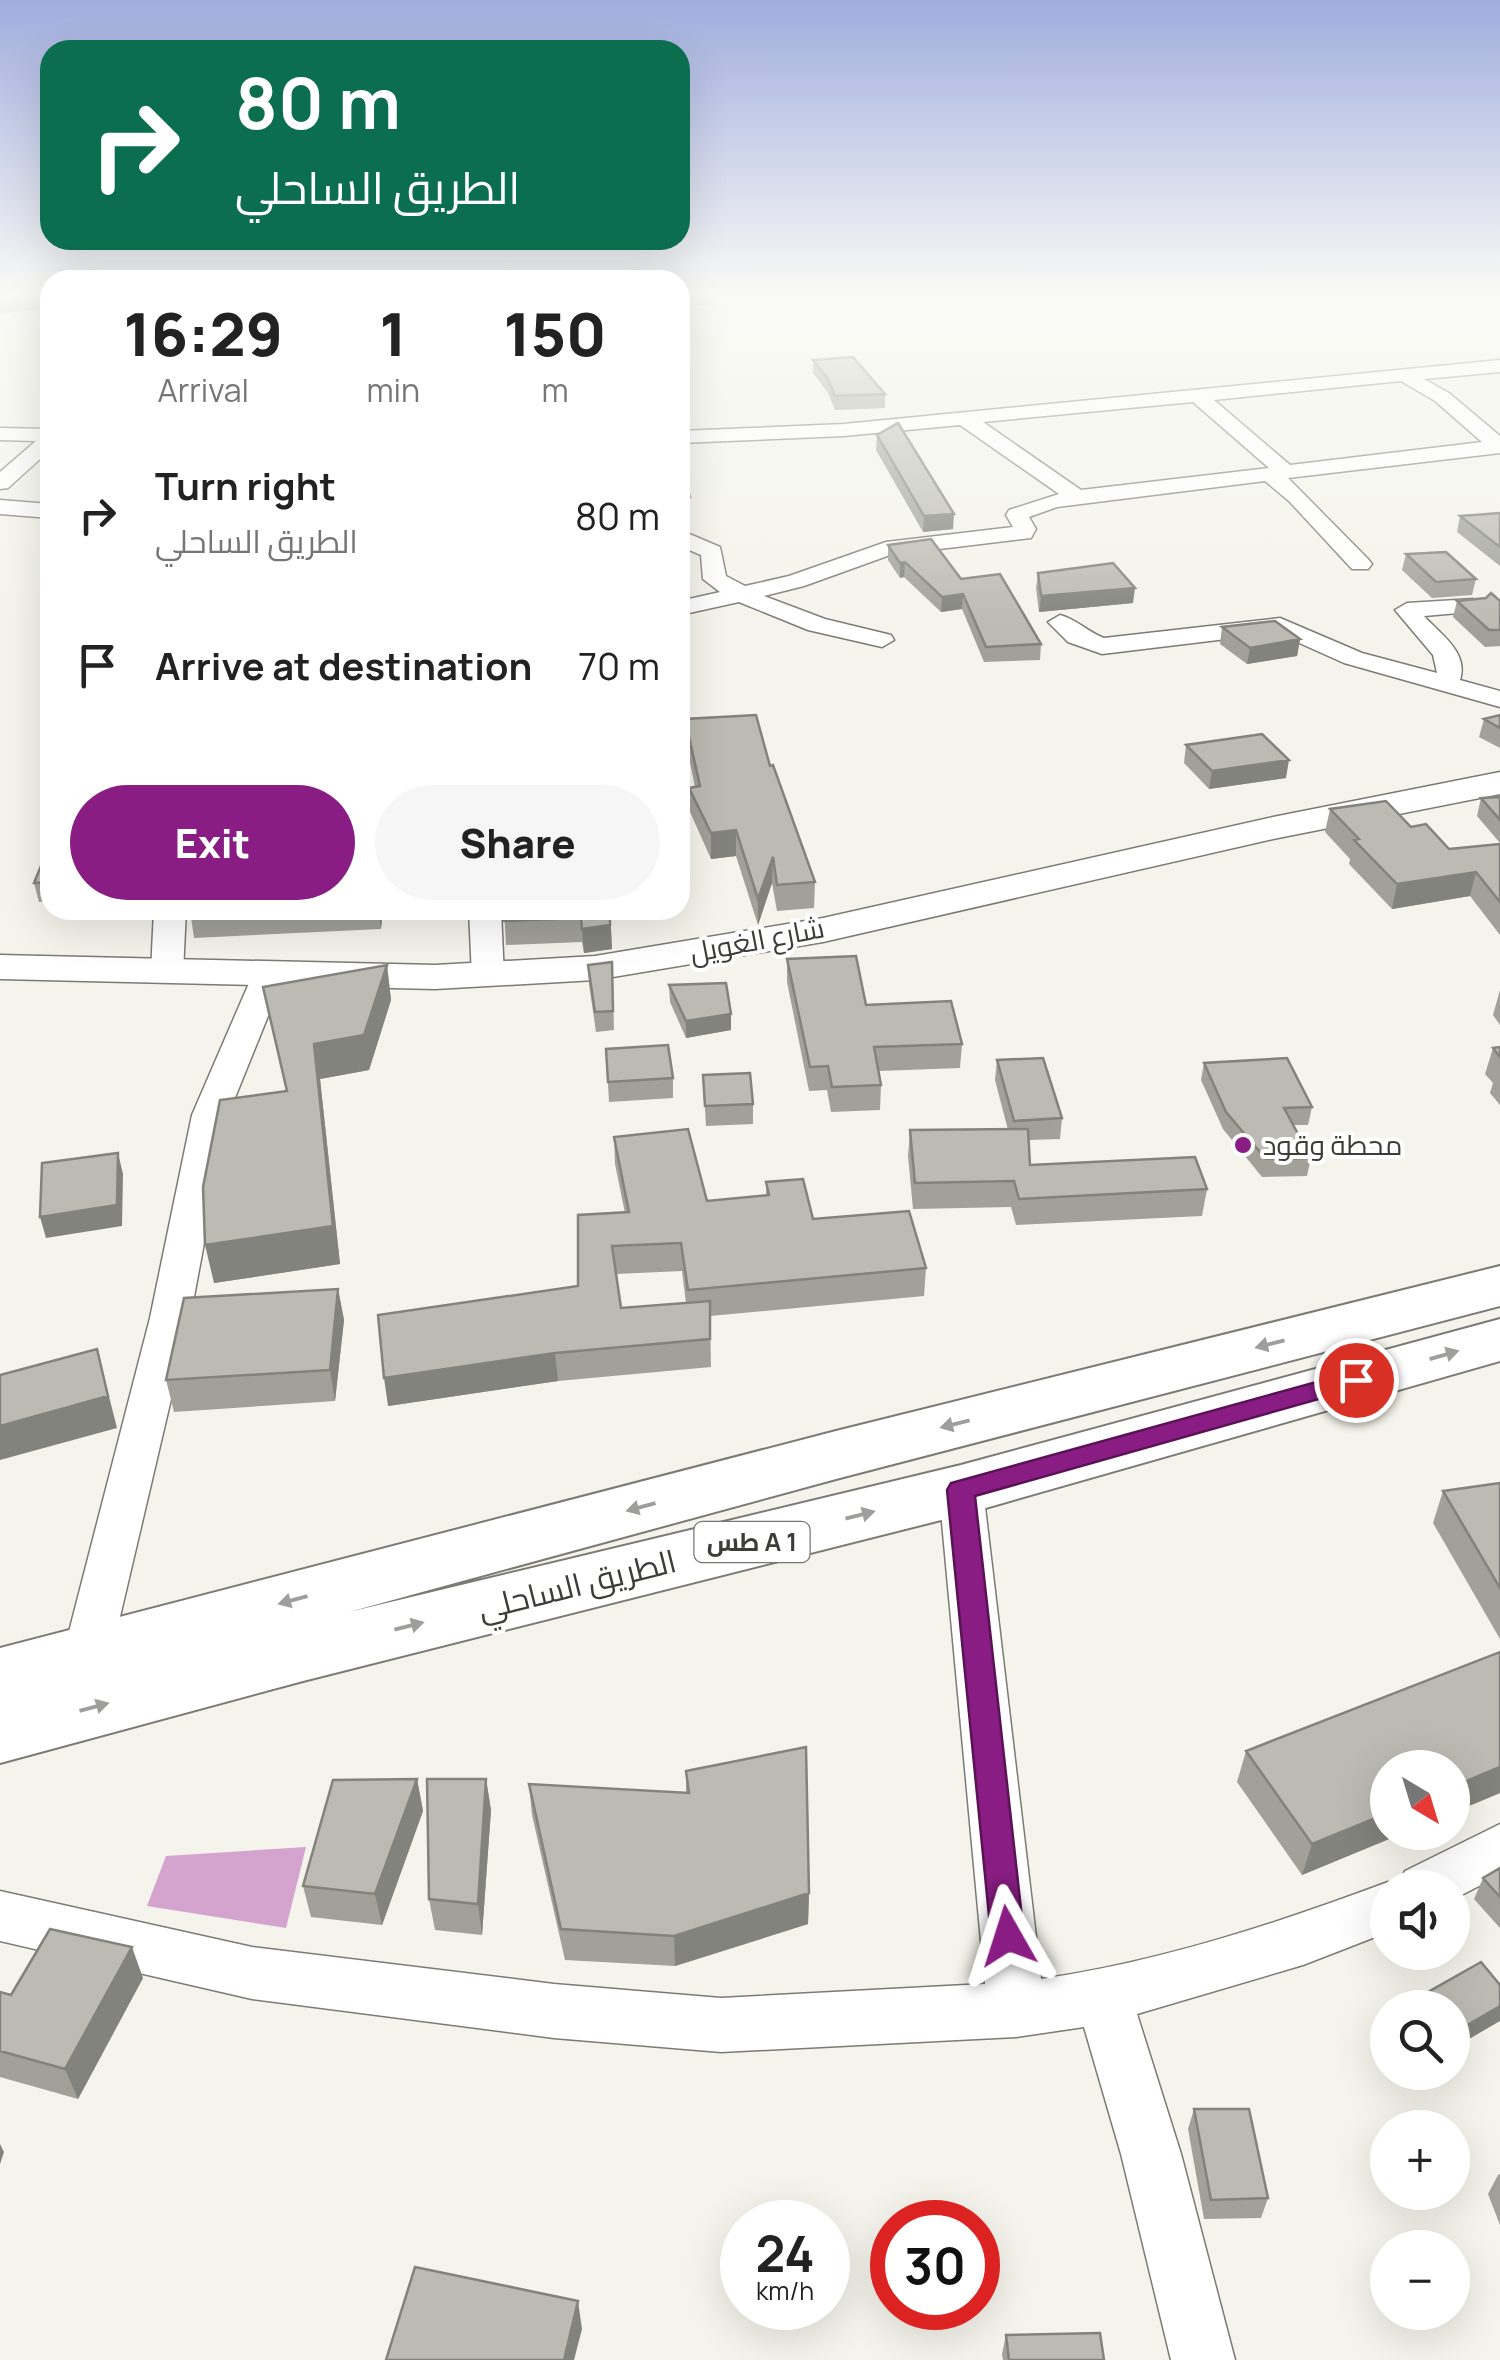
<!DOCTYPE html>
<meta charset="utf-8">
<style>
body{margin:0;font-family:Manrope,Cairo,sans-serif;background:#f6f6f6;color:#222;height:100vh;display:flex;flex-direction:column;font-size:38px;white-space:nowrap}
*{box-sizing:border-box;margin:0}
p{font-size:32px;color:#767676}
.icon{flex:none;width:55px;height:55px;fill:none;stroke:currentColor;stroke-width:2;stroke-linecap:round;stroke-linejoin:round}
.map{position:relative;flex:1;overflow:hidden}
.sheet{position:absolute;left:40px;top:270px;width:650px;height:650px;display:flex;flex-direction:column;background:#fff;border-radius:30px;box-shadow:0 10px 40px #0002}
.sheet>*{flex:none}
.top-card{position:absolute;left:40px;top:40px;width:650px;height:210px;border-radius:30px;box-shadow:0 10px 40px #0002;background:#0b6e4f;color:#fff;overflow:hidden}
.needle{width:65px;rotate:142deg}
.fabs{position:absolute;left:1370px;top:1750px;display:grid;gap:20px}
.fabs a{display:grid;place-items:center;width:100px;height:100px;border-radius:50%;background:#fff;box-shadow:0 10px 40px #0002;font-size:50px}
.speed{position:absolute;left:720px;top:2200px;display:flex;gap:20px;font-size:50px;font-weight:700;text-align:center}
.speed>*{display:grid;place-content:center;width:130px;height:130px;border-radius:50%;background:#fff;box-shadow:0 10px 40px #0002;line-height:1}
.speed small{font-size:25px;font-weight:400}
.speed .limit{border:15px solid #d22;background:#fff;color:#111}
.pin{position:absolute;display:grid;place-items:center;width:85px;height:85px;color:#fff;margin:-42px;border:5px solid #fff;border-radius:50%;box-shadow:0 2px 10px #0007}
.me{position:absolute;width:110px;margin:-55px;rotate:354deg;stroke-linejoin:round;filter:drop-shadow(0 0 8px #0008)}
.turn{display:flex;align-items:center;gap:35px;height:210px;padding:0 30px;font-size:45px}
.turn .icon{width:130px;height:130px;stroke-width:2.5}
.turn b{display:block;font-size:70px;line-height:85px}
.eta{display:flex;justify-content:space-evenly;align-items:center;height:170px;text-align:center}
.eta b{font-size:60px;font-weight:800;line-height:70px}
.cta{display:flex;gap:20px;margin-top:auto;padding:20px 30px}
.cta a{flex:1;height:115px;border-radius:60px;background:#891d83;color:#fff;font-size:40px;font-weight:800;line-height:115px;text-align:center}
.cta a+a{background:#f6f6f6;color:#222}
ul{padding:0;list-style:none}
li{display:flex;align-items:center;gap:30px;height:150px;padding:0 30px}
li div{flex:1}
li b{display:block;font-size:38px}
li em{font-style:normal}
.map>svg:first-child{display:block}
.water{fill:#d4a3ce}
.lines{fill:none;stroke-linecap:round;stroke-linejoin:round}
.minor-casing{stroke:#7b7a74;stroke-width:3}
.tertiary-casing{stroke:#7b7a74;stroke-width:3}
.trunk-casing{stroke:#7b7a74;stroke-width:4}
.minor{fill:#fff;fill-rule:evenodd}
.tertiary{fill:#fff;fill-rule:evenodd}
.trunk{fill:#fff;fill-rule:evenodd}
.wall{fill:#a1a19a;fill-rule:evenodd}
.shaded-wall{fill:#83837d}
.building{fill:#bbbbb3;stroke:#83837d;stroke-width:2.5}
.oneway{fill:#9e9e9c}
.route{fill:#891d83;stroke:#591355;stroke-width:2.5}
.poi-dot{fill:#891d83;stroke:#fff;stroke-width:4}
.labels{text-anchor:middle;stroke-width:8;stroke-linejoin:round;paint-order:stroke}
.shield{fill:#fff;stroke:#767674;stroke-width:2.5}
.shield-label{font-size:25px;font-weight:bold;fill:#3c3c39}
.street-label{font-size:28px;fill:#3c3c39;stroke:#fff}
.poi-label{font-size:28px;fill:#3c3c39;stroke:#fff;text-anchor:start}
.near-street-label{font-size:32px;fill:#3c3c39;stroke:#fff}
</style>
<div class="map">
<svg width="1500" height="2360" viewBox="0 0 1500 2360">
<rect width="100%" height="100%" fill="#f4f4ec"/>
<path class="water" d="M306,1847L286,1928L147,1906L166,1856Z"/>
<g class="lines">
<defs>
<path id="minor" d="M1500,360V372L1424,379L1449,393L1500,436V453L1288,478L1368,559L1372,564L1368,569H1352L1289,501L1265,481L1057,507L1029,517L1036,529L1031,538L890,555L804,586L764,596L825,619L891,635L894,640L882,647L808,630L739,602L680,615V601L720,592L703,579L701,555L680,546V530L720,547L726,576L745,586L789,576L886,542L1013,527L1006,515L1009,510L1059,494L960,425L844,436L680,443V431L844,424ZM1401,381L1435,401L1482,442L1290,465L1214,400ZM1193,402L1269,468L1081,490L983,422Z
M0,428L50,429V450L8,488L0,489V472L36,441L0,440Z
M0,500L50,504V518L0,514Z
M1473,599L1485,606L1482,611L1424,616C1440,634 1469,652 1460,680L1500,691V707L1344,663L1277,633L1102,654L1068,642L1048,622L1060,615C1076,619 1088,632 1104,638L1280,618L1362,653L1437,673L1433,655L1395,610L1407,603Z
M154,910H186L183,972L179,979H155L151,972Z
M469,910H501L504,977L500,984H476L472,977Z
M269,964L281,967L285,974L228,1115L190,1318L111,1655L104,1669L87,1675L70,1669L63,1655L150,1318L192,1115L253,974L257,967Z
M961,1473L977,1478L983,1490L1041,1979C1159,1962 1276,1924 1388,1882L1398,1886L1405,1871L1500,1824V1875L1452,1900V1888H1388V1932L1303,1965L1137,2014L1181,2154L1235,2360H1171L1121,2154L1084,2027L1016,2037L721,2052L554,2038L252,1999L0,1941V1891L252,1947L554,1984L721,1998L985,1984L939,1490L945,1478Z"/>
<path id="tertiary" d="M1500,772V794L1273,839L823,942L595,980L435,989L0,979V955L435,965L595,956L823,918L1273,817Z"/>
<path id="trunk" d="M1500,1266V1306L836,1479L349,1612L961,1465L1500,1319V1361L961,1515L303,1681L0,1763V1648L836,1431Z"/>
</defs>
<use href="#minor" class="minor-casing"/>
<use href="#tertiary" class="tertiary-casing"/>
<use href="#trunk" class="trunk-casing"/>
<use href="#minor" class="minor"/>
<use href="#tertiary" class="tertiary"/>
<use href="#trunk" class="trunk"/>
</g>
<path class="wall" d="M680,297H715V305L680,306Z
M813,360L885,394V408L835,410L828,393L813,373Z
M877,435L953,529L923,532L876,450Z
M680,469L690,497V514L680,515Z
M1500,513V566L1457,532L1460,516Z
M888,545L961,579L1041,644L1040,660L984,662L962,609L941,612L904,577L900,578L888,560Z
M1406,554L1476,579L1472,595L1432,598L1402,570Z
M1038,573L1133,603L1039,612L1036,588Z
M1457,601H1500V646L1485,647L1453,617Z
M1222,627L1300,639L1297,656L1247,664L1220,644Z
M1500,715V748L1479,737L1484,719Z
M685,719L770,766L815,882L814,908L777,911L772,883L758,925L736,856L711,859L690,812L689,788L695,787L686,743Z
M1186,745L1286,778L1209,789L1184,763Z
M1500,797V843L1477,816L1481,798Z
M1330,809L1411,827L1449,849L1500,844V935L1470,896L1392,909L1349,864L1350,859L1325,832Z
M50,844V901L39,902L34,883Z
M190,910H383L381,929L194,938Z
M504,910H610L612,949L584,953L582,942L506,945Z
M787,959L866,1005L962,1044L960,1068L879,1071L881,1085L880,1110L831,1112L827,1090L809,1091L787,982Z
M612,962L614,1030L596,1032L589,984L588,965Z
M387,965L391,1000L369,1070L320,1079L340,1264L214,1283L286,1091L263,987Z
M669,985L731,1014V1030L686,1038L670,1002Z
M1500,990V1025L1493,1015Z
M1500,1047V1105L1490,1093L1493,1083L1485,1074L1493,1048Z
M606,1049L673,1078V1098L609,1102Z
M997,1060L1062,1118L1060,1139L1028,1140L1030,1165L1207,1189L1202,1216L1016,1225L1011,1207L913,1209L908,1156L910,1130H1008L995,1080Z
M1204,1063L1312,1107L1308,1125H1293L1311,1158L1307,1176L1262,1177L1223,1129L1201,1080Z
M703,1075L753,1104V1124L706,1126Z
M614,1137L707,1201L766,1196V1182L813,1219L926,1268L924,1296L710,1316L711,1367L558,1381L388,1406L578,1286L625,1213L615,1164ZM682,1271L686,1303L621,1308L616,1274Z
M338,1289L344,1320L335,1401L174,1412L166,1380Z
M1500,1483V1639L1433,1523L1443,1491Z
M1500,1652V1793L1452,1813V1768H1388V1832H1406L1302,1875L1237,1782L1246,1751Z
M686,1771L809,1893L808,1924L675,1966L565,1960L532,1815L529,1784L686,1793Z
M417,1779L423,1811L382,1925L311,1917L303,1886Z
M486,1779L491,1810L482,1935L435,1930L429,1899Z
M1500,1868V1928L1474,1899L1483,1878Z
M143,1978L78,2099L0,2077V1992L11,1995Z
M1194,2109L1268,2198L1261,2218L1204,2219L1188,2129Z
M1500,2174V2225L1488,2194L1498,2175Z
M1006,2335L1104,2360H1003L1002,2354Z"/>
<path class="shaded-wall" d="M39,297H50V308L0,314V302Z
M954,514L953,529L923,532L924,516Z
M905,562L904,577L900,578V563Z
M1135,588L1133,603L1039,612L1041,596Z
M963,594L962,609L941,612L942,597Z
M1300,639L1297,656L1247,664L1250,648Z
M1289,760L1286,778L1209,789L1212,771Z
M736,830V856L711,859V833Z
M773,857L772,883L758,925V899Z
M1476,872L1470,896L1392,909L1397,884Z
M378,910H383L381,929Z
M610,910L612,949L584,953L582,929Z
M387,965L391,1000L369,1070L320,1079L340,1264L214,1283L205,1245L314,1044Z
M731,1014V1030L686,1038V1021Z
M118,1153L123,1174L122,1226L46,1238L40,1217Z
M338,1289L344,1320L335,1401L330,1370Z
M97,1349L117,1428L0,1460V1426Z
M555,1353L558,1381L388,1406L384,1378Z
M1500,1767V1793L1452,1813V1787Z
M417,1779L423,1811L382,1925L375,1894Z
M486,1779L491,1810L482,1935L478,1904Z
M1388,1813V1832H1406L1302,1875L1312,1844Z
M809,1893L808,1924L675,1966L674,1936Z
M132,1947L143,1978L78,2099L65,2069Z
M1500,2006V2021L1452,2049V2034Z
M0,2144L4,2152L0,2164Z
M578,2301L582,2329L574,2360H564Z"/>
<path class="building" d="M0,297H39L0,302Z
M853,357L885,394L835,396L828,379L813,360Z
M898,423L954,514L924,516L877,435Z
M680,469L690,497H680Z
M1500,513V547L1460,516Z
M931,539L961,579L1000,574L1041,644L986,647L963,594L942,597L905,562L900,563L888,545Z
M1446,552L1476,579L1436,582L1406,554Z
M1113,563L1135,588L1041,596L1038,573Z
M1491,593L1500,601V630H1489L1457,601L1486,598Z
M1275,621L1300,639L1250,648L1222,627Z
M756,715L770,766L773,765L815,882L777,885L773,857L758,899L736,830L711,833L689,788L700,786L685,719Z
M1500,715V728L1484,719Z
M1262,734L1289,760L1212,771L1186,745Z
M1500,797V820L1481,798Z
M1386,801L1411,827L1426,824L1449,849L1500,844V902L1476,872L1397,884L1354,840L1359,839L1330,809Z
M50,844V882L34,883Z
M190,910H237L189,912Z
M504,910H610V925L582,929L581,918L504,921Z
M856,956L866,1005L951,1001L962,1044L874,1047L881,1085L832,1087L828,1066L810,1067L787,959Z
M612,962L613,1011L595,1012L588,965Z
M387,965L364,1035L314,1044L333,1226L205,1245L203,1187L220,1100L287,1091L263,987Z
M726,983L731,1014L686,1021L669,985Z
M668,1045L673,1078L608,1082L606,1049Z
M1500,1047V1057L1493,1048Z
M1043,1058L1062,1118L1014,1121L997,1060Z
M1287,1058L1312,1107L1284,1108L1311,1158L1266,1159L1226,1112L1204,1063Z
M750,1073L753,1104L705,1106L703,1075Z
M688,1129L707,1201L769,1195L766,1182L803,1179L813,1219L909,1211L926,1268L688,1290L681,1243L612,1246L621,1308L710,1301V1339L555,1353L384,1378L378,1315L578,1286V1215L629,1212L614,1137Z
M1028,1129L1030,1165L1195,1157L1207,1189L1019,1199L1014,1181L915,1183L910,1130Z
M118,1153L117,1205L40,1217L42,1163Z
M338,1289L330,1370L166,1380L184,1298Z
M97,1349L108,1396L0,1426V1375Z
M1500,1483V1588L1443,1491Z
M1500,1652V1767L1452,1787V1768H1388V1813L1312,1844L1246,1751Z
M806,1747L809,1893L674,1936L561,1929L529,1784L689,1793L686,1771Z
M417,1779L375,1894L303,1886L333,1780Z
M427,1779H486L478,1904L429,1899Z
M1500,1868V1897L1483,1878Z
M50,1929L132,1947L65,2069L0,2051V1992L11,1995Z
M1481,1962L1500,1985V2006L1452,2034V2008H1420L1414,2000Z
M1194,2109H1249L1268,2198L1211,2200Z
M415,2267L578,2301L564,2360H386Z
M1100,2333L1104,2360H1009L1006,2335Z"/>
<defs><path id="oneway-solid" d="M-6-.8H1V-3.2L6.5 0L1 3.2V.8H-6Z" transform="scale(2.5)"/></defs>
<g class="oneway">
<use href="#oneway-solid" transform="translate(1270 1344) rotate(166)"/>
<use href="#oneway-solid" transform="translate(1444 1355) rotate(-16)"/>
<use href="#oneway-solid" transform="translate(955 1424) rotate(166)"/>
<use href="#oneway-solid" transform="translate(641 1507) rotate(165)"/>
<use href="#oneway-solid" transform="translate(860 1515) rotate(-14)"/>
<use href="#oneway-solid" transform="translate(293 1600) rotate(165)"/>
<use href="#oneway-solid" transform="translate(409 1626) rotate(-14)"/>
<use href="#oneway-solid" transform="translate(94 1707) rotate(-15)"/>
</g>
<linearGradient id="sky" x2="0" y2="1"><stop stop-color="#a0adde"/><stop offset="0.47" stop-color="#fafaf6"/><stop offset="1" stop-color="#fafaf6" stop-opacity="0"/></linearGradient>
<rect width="1500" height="628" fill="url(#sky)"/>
<path class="route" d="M1356,1371L1365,1373L1369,1380L1365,1386L975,1496L1024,1936L1020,1946L1008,1951L996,1946L991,1936L947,1490L951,1483Z"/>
<circle class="poi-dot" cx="1243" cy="1145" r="10"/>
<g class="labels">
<rect class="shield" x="694.5" y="1522" width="115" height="40" rx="8"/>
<g class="shield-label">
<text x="752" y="1551">طس A 1</text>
</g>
<g class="street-label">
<text transform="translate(757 940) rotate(-11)" y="10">شارع الغويل</text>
</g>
<g class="poi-label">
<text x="1263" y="1155">محطة وقود</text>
</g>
<g class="near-street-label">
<text transform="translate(577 1585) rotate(-14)" y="11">الطريق الساحلي</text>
</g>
</g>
</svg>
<div class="fabs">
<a><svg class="needle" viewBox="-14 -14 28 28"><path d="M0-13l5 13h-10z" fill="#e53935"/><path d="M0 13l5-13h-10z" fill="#767676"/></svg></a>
<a><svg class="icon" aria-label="sound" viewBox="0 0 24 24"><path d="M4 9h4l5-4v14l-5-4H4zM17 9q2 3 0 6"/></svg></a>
<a><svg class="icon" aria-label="search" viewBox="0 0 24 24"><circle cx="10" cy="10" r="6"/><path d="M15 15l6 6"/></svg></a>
<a>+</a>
<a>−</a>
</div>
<div class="speed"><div>24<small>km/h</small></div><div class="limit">30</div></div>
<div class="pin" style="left:1356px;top:1380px;background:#d93025"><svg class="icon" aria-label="arrive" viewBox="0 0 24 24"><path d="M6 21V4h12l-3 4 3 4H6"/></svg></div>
<svg class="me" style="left:1008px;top:1936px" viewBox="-20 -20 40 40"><path d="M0-17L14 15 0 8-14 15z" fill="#891d83" stroke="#fff" stroke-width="4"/></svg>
<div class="top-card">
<div class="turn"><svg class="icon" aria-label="right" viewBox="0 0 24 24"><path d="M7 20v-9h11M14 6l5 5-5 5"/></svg><div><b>80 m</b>الطريق الساحلي</div></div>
</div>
<section class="sheet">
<div class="eta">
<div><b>16:29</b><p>Arrival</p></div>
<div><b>1</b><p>min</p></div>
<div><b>150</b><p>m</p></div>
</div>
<ul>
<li><svg class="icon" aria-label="right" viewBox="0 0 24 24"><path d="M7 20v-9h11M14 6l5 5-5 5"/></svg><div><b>Turn right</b><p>الطريق الساحلي</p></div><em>80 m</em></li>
<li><svg class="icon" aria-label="arrive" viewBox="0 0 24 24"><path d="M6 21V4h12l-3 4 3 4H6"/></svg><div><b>Arrive at destination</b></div><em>70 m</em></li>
</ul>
<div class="cta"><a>Exit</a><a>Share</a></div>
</section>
</div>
